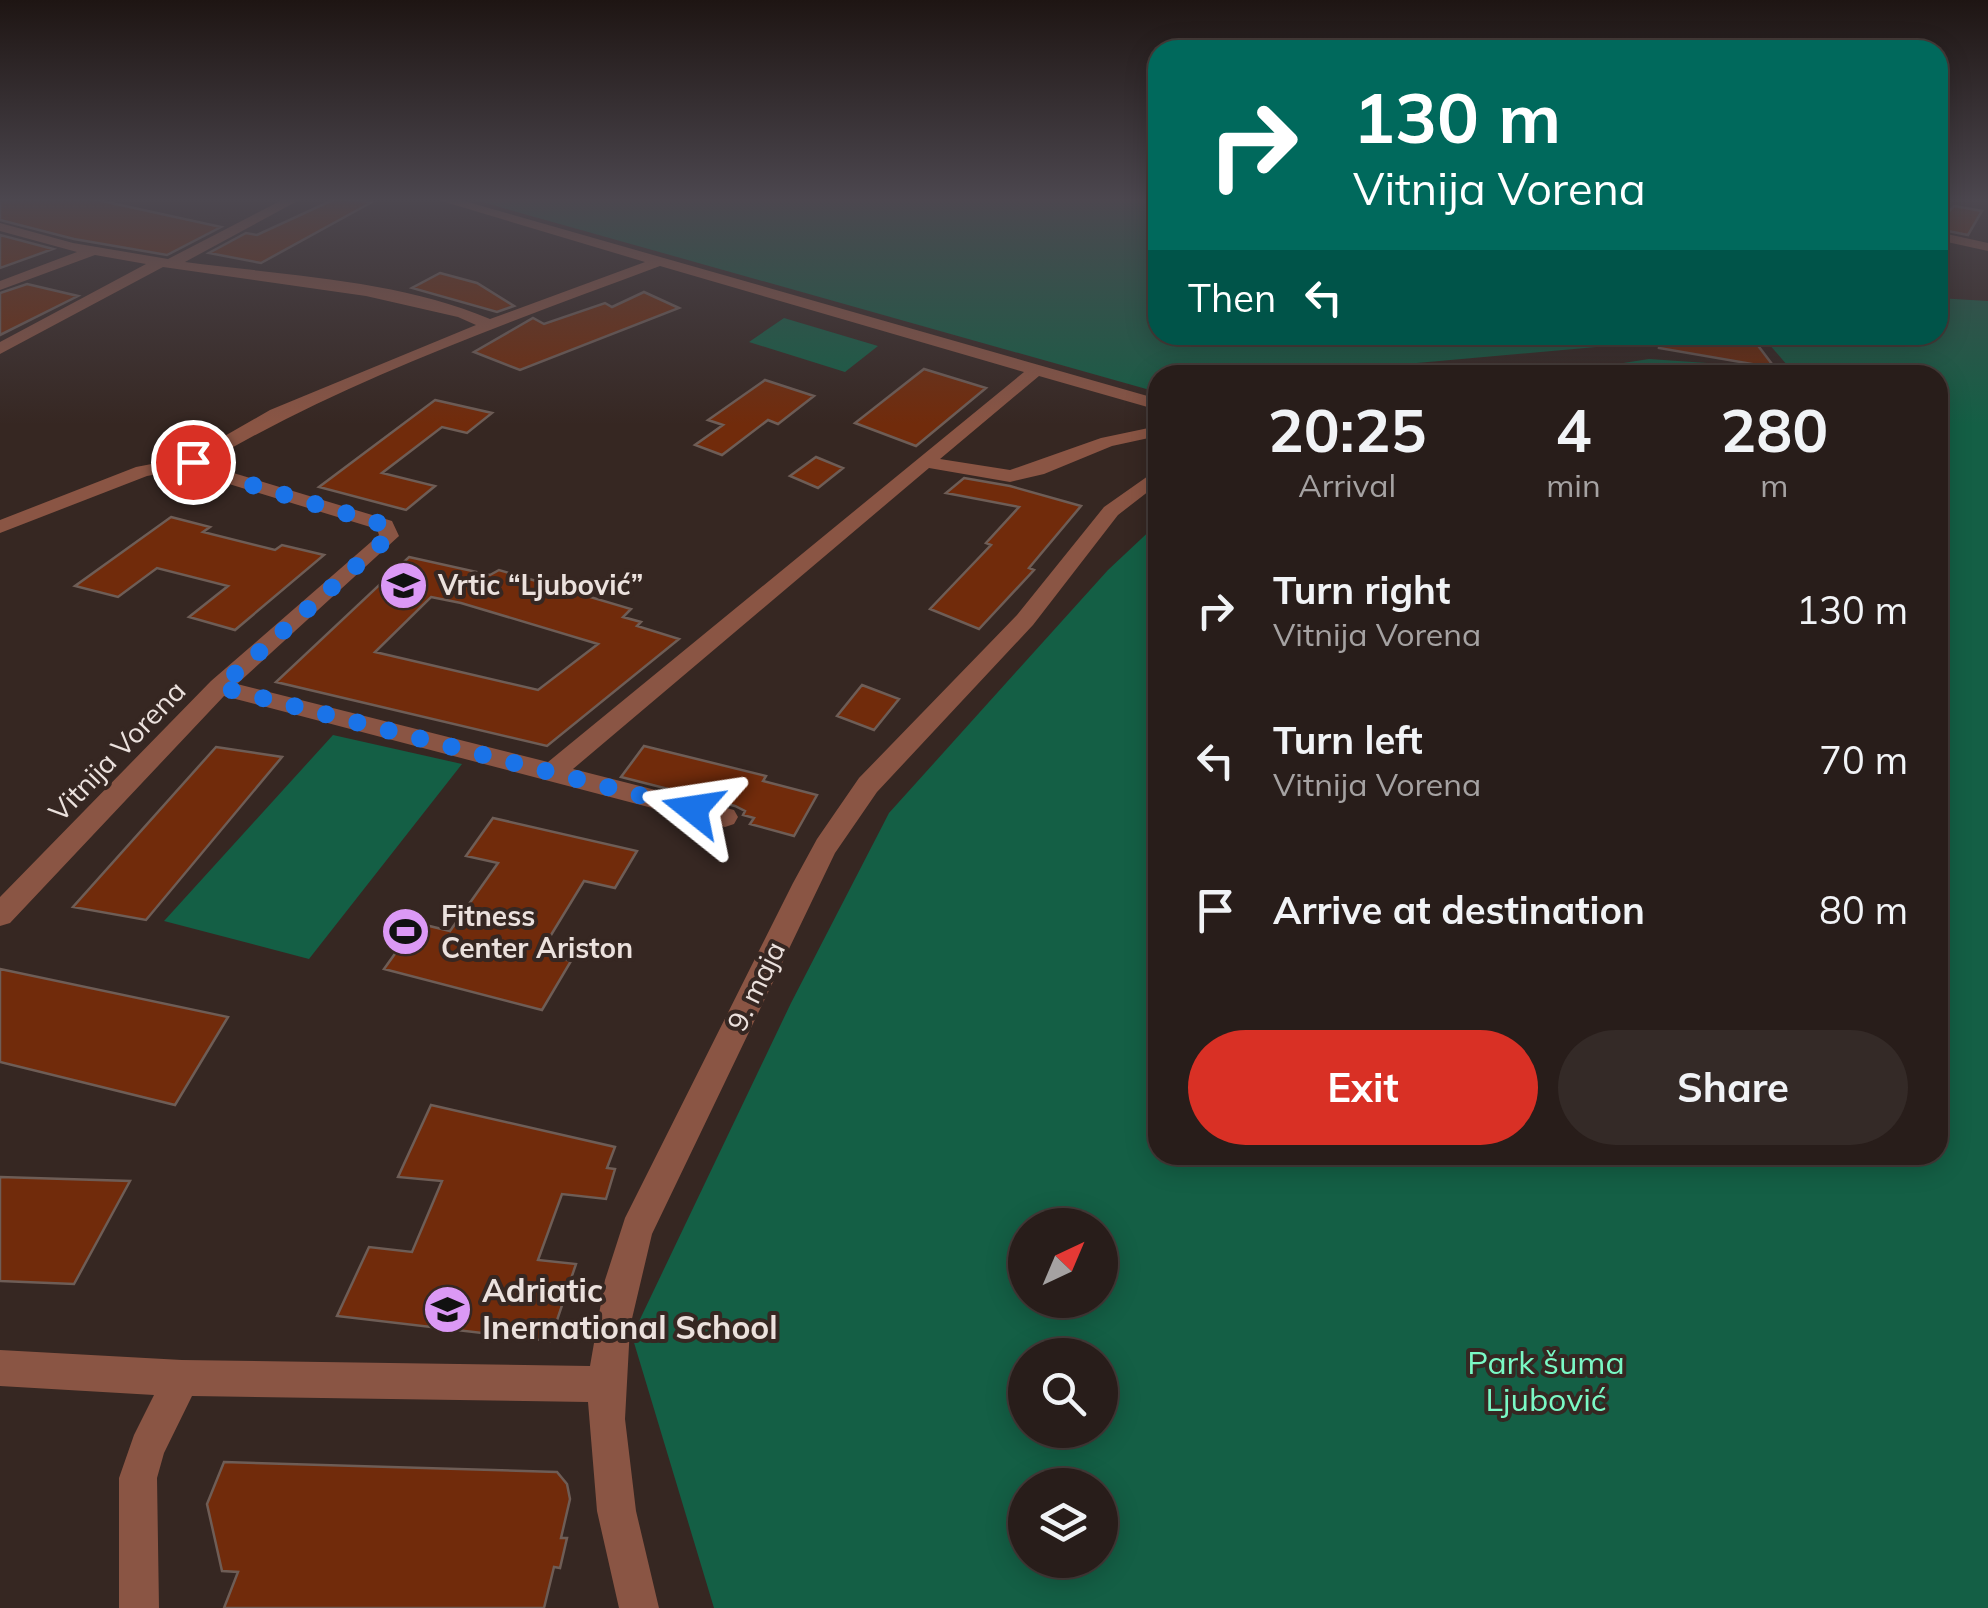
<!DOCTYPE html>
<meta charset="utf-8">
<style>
body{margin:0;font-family:Mulish,sans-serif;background:#342a27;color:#f1f3f6;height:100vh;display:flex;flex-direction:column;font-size:38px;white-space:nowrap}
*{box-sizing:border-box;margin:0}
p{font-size:32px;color:#a5a2a2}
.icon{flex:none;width:55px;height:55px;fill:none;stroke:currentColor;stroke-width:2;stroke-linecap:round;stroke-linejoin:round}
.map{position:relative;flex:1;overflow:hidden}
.panel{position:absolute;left:1148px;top:365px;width:800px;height:800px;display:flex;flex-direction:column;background:#281d1a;border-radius:30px;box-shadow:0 5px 25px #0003,0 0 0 2px #443b39}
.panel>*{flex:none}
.top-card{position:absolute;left:1148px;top:40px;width:800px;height:305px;border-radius:30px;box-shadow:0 5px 25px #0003,0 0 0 2px #443b39;background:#00695c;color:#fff;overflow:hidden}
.needle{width:65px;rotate:44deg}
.controls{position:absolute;left:1008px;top:1208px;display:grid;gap:20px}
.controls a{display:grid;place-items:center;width:110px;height:110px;border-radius:50%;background:#281d1a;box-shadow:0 5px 25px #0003,0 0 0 2px #443b39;font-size:50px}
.pin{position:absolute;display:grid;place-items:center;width:85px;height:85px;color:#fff;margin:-42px;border:5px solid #fff;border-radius:50%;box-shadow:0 2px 10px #0007}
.me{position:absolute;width:110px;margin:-55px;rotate:285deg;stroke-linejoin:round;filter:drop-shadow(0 0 8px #0008)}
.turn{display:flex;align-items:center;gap:35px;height:210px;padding:0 40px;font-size:45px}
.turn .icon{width:130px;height:130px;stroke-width:2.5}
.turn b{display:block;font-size:70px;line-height:85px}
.then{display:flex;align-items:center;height:95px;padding:0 40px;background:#0003;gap:20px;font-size:38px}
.eta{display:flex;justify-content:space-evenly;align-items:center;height:170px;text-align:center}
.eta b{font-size:60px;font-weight:700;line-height:70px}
.cta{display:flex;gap:20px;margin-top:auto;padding:20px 40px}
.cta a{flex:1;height:115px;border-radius:60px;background:#d93025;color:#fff;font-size:40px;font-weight:700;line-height:115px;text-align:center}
.cta a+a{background:#342a27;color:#f1f3f6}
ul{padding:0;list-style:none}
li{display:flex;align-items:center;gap:30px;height:150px;padding:0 40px}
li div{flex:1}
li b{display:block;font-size:38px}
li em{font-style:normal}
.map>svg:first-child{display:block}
.green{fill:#145f45;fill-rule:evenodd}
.building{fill:#712b0b;stroke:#6e5d56;stroke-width:2.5;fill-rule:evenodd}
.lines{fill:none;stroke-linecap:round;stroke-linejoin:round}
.street{fill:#8a5544;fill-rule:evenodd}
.route{stroke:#1a73e8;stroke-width:18;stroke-dasharray:0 32.4}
.labels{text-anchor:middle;stroke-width:8;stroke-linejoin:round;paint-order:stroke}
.poi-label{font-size:28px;font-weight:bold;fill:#ebe1dd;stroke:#362722;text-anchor:start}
.street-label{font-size:28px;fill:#ebe1dd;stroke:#362722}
.near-poi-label{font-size:32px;font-weight:bold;fill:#ebe1dd;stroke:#362722;text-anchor:start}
.near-park-label{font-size:32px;fill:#79f9c5;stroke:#362722}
</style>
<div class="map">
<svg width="1988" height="1608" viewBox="0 0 1988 1608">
<rect width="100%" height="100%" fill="#362722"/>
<path class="green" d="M471,199H1157L1158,335H1647L1641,343L1372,367L1323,375H1158L1157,392Z
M1938,298L1988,301V1608H714L632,1336L791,1003L889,813L1108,570L1157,524L1158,1155H1938V375H1546L1649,359L1796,369L1788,366L1761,335H1938ZM1025,1225H1100V1300H1025ZM1025,1355H1100V1430H1025ZM1025,1485H1100V1560H1025Z
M784,318L878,346L845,372L749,342Z
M333,735L462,764L309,959L164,921Z"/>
<path class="building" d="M0,199H93L221,227L167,255L74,239L0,220Z
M335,199L372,202L261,263L209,253L246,233L257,235Z
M1954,206L1982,211L1968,235L1938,229V223Z
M0,235L53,249L0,268Z
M440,273L477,283L514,306L497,312L412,288Z
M27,284L78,296L0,335V293Z
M644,292L679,308L520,370L474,352L533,318L544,324L605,303L612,307Z
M1660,335H1750L1775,368L1659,348Z
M924,369L986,388L916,446L855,423Z
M765,380L814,396L778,424L768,420L722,455L695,445L723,425L708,420Z
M435,400L492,413L467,433L442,427L382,473L435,486L406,510L319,487Z
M816,457L843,468L818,488L790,476Z
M964,478L1010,486L1081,506L1029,568L1034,570L979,629L930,609L991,545L986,543L1019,507L946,493Z
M171,517L210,527L203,532L275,550L282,545L324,555L235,630L189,617L228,586L157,568L118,597L75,586Z
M409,557L490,575L499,570L631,609L623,617L641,622L637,626L679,639L547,746L276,682ZM431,597L461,603L598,644L538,690L375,652Z
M862,685L899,699L874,730L837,716Z
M644,746L766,776L763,781L817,795L794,836L750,824L754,818L743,815L745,811L735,806L621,777Z
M216,747L282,757L146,920L73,907Z
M493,818L637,851L615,888L584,881L540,953L571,961L542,1010L384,969L417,923L450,931L498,863L466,856Z
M0,969L228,1017L175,1105L0,1062Z
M431,1105L615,1147L607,1168L615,1169L606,1199L562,1194L538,1260L576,1264L550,1341L337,1316L369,1247L412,1252L442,1181L398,1177Z
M0,1177L130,1181L74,1284L0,1281Z
M224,1462L557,1472L567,1484L570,1499L561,1538H567L560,1568L554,1567L544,1608H224L238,1572L222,1571L207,1504Z"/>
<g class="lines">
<path class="street" d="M284,199H301L185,262C282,275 400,280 490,319L645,262L435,199H457L1158,399V410L1039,376L940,459L1010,470L1101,438L1158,426V436L1112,446L1044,474L1010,482L929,468L573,769L734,810L738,817L734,824L725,827L224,696L10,923L0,926V897L211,681L379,535L377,529L216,480L191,468L147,476L0,533V520L136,467L188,457L270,410L476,325L458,317L366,296L163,267L0,354V342L146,264L95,255L0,290V281L77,252L0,231V223L73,243L168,259ZM660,266L1024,372L548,762L237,684L399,536L392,521L230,472L207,462C350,378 505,324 660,266Z
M1938,232L1988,243V251L1938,240Z
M1158,469V484L1118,515L1033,625L877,792L835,853L652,1234L630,1327L625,1419L636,1511L659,1608H619L597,1511L588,1402L192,1396L164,1453L157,1478L159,1608H119V1478L134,1435L154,1395L0,1386V1350L182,1360L590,1366L605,1280L625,1218L793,883L817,839L859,778L1017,615L1104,507Z"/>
</g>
<linearGradient id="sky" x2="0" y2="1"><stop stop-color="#1e1513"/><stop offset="0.47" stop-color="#4c474f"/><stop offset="1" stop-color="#4c474f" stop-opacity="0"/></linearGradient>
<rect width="1988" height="425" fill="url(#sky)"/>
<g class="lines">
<path class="route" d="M193,462L222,476L385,525L390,532L383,542L220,687L693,809"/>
</g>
<defs>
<symbol id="school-disc" viewBox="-11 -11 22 22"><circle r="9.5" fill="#db99f5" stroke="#362722"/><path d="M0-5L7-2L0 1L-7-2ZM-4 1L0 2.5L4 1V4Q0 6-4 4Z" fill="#111"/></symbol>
<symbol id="stadium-disc" viewBox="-11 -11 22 22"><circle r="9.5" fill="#db99f5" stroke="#362722"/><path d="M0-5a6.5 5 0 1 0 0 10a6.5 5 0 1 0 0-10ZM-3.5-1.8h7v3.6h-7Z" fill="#111"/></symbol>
</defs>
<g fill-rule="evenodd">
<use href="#school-disc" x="376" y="558" width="55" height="55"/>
<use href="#stadium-disc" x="378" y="904" width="55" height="55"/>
<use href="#school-disc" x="420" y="1282" width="55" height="55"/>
</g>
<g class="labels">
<g class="poi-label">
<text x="438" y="595">Vrtic “Ljubović”</text>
<text x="441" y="926">Fitness<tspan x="441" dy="32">Center Ariston</tspan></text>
</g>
<g class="street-label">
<text transform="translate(117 751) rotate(-46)" y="10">Vitnija Vorena</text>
<text transform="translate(756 986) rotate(-64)" y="10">9. maja</text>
</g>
<g class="near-poi-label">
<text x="482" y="1302">Adriatic<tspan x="482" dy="37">Inernational School</tspan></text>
</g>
<g class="near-park-label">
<text x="1546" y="1374">Park šuma<tspan x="1546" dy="37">Ljubović</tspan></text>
</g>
</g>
</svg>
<div class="controls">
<a><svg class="needle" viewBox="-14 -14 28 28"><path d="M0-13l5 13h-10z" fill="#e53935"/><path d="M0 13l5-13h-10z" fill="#a5a2a2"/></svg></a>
<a><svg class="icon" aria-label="search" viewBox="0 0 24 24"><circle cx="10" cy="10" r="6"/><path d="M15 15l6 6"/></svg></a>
<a><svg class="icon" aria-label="layers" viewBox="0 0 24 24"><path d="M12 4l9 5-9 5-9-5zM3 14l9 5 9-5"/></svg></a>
</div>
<div class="pin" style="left:193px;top:462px;background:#d93025"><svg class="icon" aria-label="arrive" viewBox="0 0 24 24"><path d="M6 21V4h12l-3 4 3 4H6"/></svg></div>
<svg class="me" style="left:693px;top:809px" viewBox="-20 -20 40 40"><path d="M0-17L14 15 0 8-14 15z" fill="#1a73e8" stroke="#fff" stroke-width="4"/></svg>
<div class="top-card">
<div class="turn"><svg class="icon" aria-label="right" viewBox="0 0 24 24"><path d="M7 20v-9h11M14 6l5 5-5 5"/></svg><div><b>130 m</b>Vitnija Vorena</div></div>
<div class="then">Then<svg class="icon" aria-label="left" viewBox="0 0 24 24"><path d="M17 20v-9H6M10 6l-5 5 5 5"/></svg></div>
</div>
<section class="panel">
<div class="eta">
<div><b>20:25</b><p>Arrival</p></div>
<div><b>4</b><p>min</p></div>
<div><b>280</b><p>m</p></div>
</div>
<ul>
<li><svg class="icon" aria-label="right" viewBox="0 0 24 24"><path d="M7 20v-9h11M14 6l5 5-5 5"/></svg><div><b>Turn right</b><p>Vitnija Vorena</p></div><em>130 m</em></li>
<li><svg class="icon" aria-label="left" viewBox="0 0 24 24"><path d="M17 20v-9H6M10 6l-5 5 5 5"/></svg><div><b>Turn left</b><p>Vitnija Vorena</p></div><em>70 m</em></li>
<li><svg class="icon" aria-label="arrive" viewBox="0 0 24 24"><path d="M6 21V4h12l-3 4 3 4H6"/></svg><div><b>Arrive at destination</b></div><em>80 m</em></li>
</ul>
<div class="cta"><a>Exit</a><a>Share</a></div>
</section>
</div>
